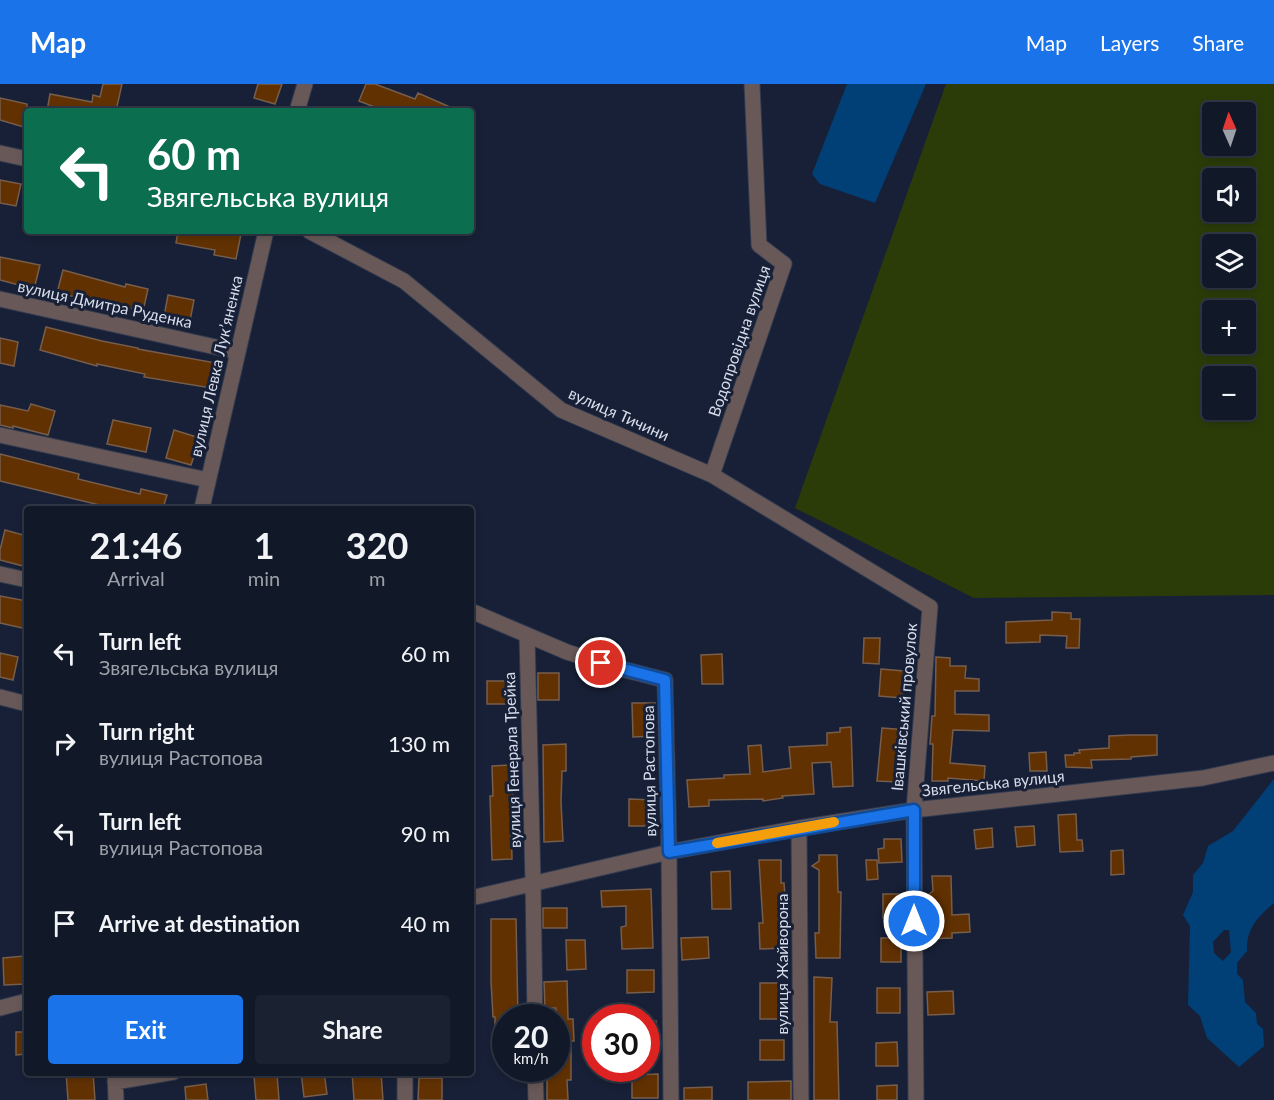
<!DOCTYPE html>
<meta charset="utf-8">
<style>
body{margin:0;font-family:Lato,sans-serif;background:#1a2130;color:#f1f3f6;height:100vh;display:flex;flex-direction:column;font-size:22px;white-space:nowrap}
*{box-sizing:border-box;margin:0}
p{font-size:20px;color:#9ca0a8}
.icon{flex:none;width:33px;height:33px;fill:none;stroke:currentColor;stroke-width:2;stroke-linecap:round;stroke-linejoin:round}
.map{position:relative;flex:1;overflow:hidden}
.details{position:absolute;left:24px;top:422px;width:450px;height:570px;display:flex;flex-direction:column;background:#111828;border-radius:6px;box-shadow:0 3px 9px #0003,0 0 0 2px #303745}
.details>*{flex:none}
.top-card{position:absolute;left:24px;top:24px;width:450px;height:126px;border-radius:6px;box-shadow:0 3px 9px #0003,0 0 0 2px #303745;background:#0b6e4f;color:#fff;overflow:hidden}
.needle{width:39px;rotate:357deg}
.tools{position:absolute;left:1202px;top:18px;display:grid;gap:12px}
.tools a{display:grid;place-items:center;width:54px;height:54px;border-radius:6px;background:#111828;box-shadow:0 3px 9px #0003,0 0 0 2px #303745;font-size:30px}
.speed{position:absolute;left:492px;top:920px;display:flex;gap:12px;font-size:30px;font-weight:700;text-align:center}
.speed>*{display:grid;place-content:center;width:78px;height:78px;border-radius:50%;background:#111828;box-shadow:0 3px 9px #0003,0 0 0 2px #303745;line-height:1}
.speed small{font-size:15px;font-weight:400}
.speed .limit{border:9px solid #d22;background:#fff;color:#111}
.pin{position:absolute;display:grid;place-items:center;width:51px;height:51px;color:#fff;margin:-26px;border:3px solid #fff;border-radius:50%;box-shadow:0 2px 6px #0007}
.me{position:absolute;width:66px;margin:-33px;rotate:0deg;stroke-linejoin:round;filter:drop-shadow(0 0 4px #0008)}
.turn{display:flex;align-items:center;gap:21px;height:126px;padding:0 24px;font-size:27px}
.turn .icon{width:78px;height:78px;stroke-width:2.5}
.turn b{display:block;font-size:42px;line-height:51px}
.eta{display:flex;justify-content:space-evenly;align-items:center;height:102px;text-align:center}
.eta b{font-size:36px;font-weight:700;line-height:42px}
.action{display:flex;gap:12px;margin-top:auto;padding:12px 24px}
.action a{flex:1;height:69px;border-radius:6px;background:#1a73e8;color:#fff;font-size:24px;font-weight:700;line-height:69px;text-align:center}
.action a+a{background:#1a2130;color:#f1f3f6}
ul{padding:0;list-style:none}
li{display:flex;align-items:center;gap:18px;height:90px;padding:0 24px}
li div{flex:1}
li b{display:block;font-size:22px}
li em{font-style:normal}
header{display:flex;align-items:center;gap:36px;box-sizing:border-box;height:84px;padding:0 30px;background:#1a73e8;color:#fff}
header strong{font-size:28px}
nav{display:flex;gap:33px;margin-inline-start:auto;font-size:21px}
.map>svg:first-child{display:block}
.green{fill:#2b3c09;fill-rule:evenodd}
.water{fill:#014077;fill-rule:evenodd}
.building{fill:#613102;stroke:#775d4b;stroke-width:1.5}
.lines{fill:none;stroke-linecap:round;stroke-linejoin:round}
.minor-casing{stroke:#323a4f;stroke-width:17}
.minor{stroke:#685958;stroke-width:15}
.route-casing{stroke:#114b97;stroke-width:15}
.route{stroke:#1a73e8;stroke-width:10}
.slow{stroke:#f59e0b;stroke-width:10}
.labels{text-anchor:middle;stroke-width:6;stroke-linejoin:round;paint-order:stroke}
.street-label{font-size:16px;fill:#d6dceb;stroke:#172036}
</style>
<header>
<strong>Map</strong>
<nav><a>Map</a><a>Layers</a><a>Share</a></nav>
</header>
<div class="map">
<svg width="1274" height="1016" viewBox="0 0 1274 1016">
<rect width="100%" height="100%" fill="#172036"/>
<path class="green" d="M946,0H1274V511L974,514L795,424ZM1212,28H1245V62H1212ZM1245,94V128H1212V94ZM1245,160V194H1212V160ZM1212,226H1245V260H1212ZM1212,292H1245V326H1212Z"/>
<path class="water" d="M847,0H926L875,119L820,100L812,90Z
M1274,695V819C1258,832 1246,845 1247,867L1237,879V890L1243,896L1245,918L1256,929L1257,940L1263,945L1264,962L1239,983L1207,954L1200,932L1188,921L1190,842L1183,831L1193,808V791L1203,779L1208,762L1233,747ZM1224,846H1229L1231,868L1223,877L1214,869L1213,858Z"/>
<path class="building" d="M103,0H122L116,27H47L50,10L92,18L93,11L100,13Z
M258,0H282L275,20L254,14Z
M366,0H375L415,15L418,9L459,27H385L359,17Z
M0,14L27,20V44L0,36Z
M0,96L21,100L16,122L0,119Z
M178,147H226L241,150L236,175L214,171L215,166L176,159Z
M0,173L40,181L34,205L0,196Z
M63,186L125,203L126,200L148,205L143,227L57,209Z
M168,211L194,216L189,242L163,238Z
M46,243L102,257L138,264V265L216,279L211,304L144,293L145,290L97,280V282L40,266Z
M0,254L18,258L14,282L0,279Z
M31,320L55,327L48,351L13,342V344L0,341V321L28,327Z
M113,336L151,344L146,368L107,360Z
M174,346L200,354L191,381L166,374Z
M0,370L79,390L78,395L140,410L141,405L167,411L163,424H112L0,397Z
M5,446L27,452V465L23,482L0,476V466Z
M0,512L27,517V545L0,539Z
M1052,528L1071,529V535H1080L1079,564H1066L1067,552L1040,551V558L1006,559V538L1052,536Z
M864,554H880L879,580L863,579Z
M0,569L18,573L13,596L0,593Z
M722,570L723,600H702L701,571Z
M936,573L950,574V582H966L965,594L979,595V607H955V630L989,631V647L953,646L950,679L985,682L984,697L948,694V697H932L933,660H930L932,632H935Z
M881,585L904,587L902,614L879,612Z
M538,589H559V616H538Z
M487,597H508V620H487Z
M632,619H655L656,652L633,653Z
M851,643L853,702L833,703L831,678L812,679L814,710L782,712L783,714L763,717V715L709,716V722L689,723L687,696L724,694V691L750,690L748,662L761,661L763,688L791,684L789,663L827,661V649L840,648V644Z
M882,644L908,646L907,660H900L898,698L877,697Z
M1130,651H1157V671L1131,673V675L1091,676L1092,684L1066,683L1065,671H1074V669H1080L1079,666L1109,664V652Z
M566,660V687H562L561,718L563,757L544,758L543,661Z
M1046,668L1047,687H1030L1029,669Z
M512,681L513,712H516L517,736H511L512,775L492,776L490,712H493L492,682Z
M629,715L654,716V742H629Z
M1076,730L1077,756H1082L1083,767L1060,768L1058,731Z
M1034,742L1035,761L1017,763L1015,743Z
M992,744L993,763L976,765L974,746Z
M884,755H901L902,778L879,779L878,765L884,764Z
M1123,766L1124,790L1111,791V767Z
M819,771H837L838,808H841L840,874H816L815,849H819V786L812,782L819,777Z
M759,776H781V799H784L786,825H782L784,864L760,865L759,839H763Z
M866,776H877L878,795L867,796Z
M730,787L731,825H712L711,788Z
M932,792H951L952,831L969,830L970,848L952,849V854L928,855L927,832H933V816L928,811L933,807Z
M651,805L653,864L622,865L621,843L626,842V822L602,823L601,807Z
M883,810H901V834H883Z
M543,824H567V844H543Z
M491,835H516L518,933H506V972H495V933H493L491,897Z
M708,853L709,874L682,876L681,854Z
M881,854H901V878H881Z
M566,856H585L586,885L567,886Z
M24,872L25,900L4,901L3,874Z
M627,886H654V908L627,909Z
M814,893L832,894L830,938H837L839,1016H814Z
M567,897L568,935H573L574,957H571V996H567L568,1016H547V984H556V924H545L544,898Z
M760,899H783L782,935H760Z
M877,904H900V929H877Z
M953,907L954,930L928,931L927,908Z
M646,937H656V968H646Z
M16,948H27V970L16,971Z
M760,956H784V976H760Z
M897,958L898,982H876V959Z
M66,988H93L95,1016H68Z
M301,988H324L327,1010L304,1013Z
M352,988H381L383,1016H354Z
M277,990L279,1016H256L254,992Z
M658,990V1014H632V991Z
M419,994H442V1016H418Z
M791,997V1016H748V998Z
M206,1000L208,1016H186L185,1003Z
M897,1001V1016H877V1002Z
M712,1003V1016H684V1004Z"/>
<g class="lines">
<defs>
<path id="minor" d="M297,27L305,0
M0,69L27,75
M309,147L404,197L561,326L712,391L930,523L914,726L916,1016
M0,215L238,268
M0,351L208,396
M712,391L784,180L759,161L752,0
M202,424L266,147
M0,490L27,496
M471,527L567,568L618,584L665,596L669,768L671,1016
M527,551L533,799L535,933
M0,613L27,620
M799,744L801,1016
M471,814L669,768L799,744L914,726L1203,694L1274,679
M0,924L27,917
M535,984L536,1016
M405,988V1016
M115,989L116,1016
M115,998L174,988"/>
</defs>
<use href="#minor" class="minor-casing"/>
<use href="#minor" class="minor"/>
</g>
<g class="lines">
<defs>
<path id="route" d="M601,579L665,596L669,768L914,726V837"/>
</defs>
<use href="#route" class="route-casing"/>
<use href="#route" class="route"/>
<path class="slow" d="M717,759L834,738"/>
</g>
<g class="labels">
<g class="street-label">
<text transform="translate(105 220) rotate(12)" y="6">вулиця Дмитра Руденка</text>
<text transform="translate(739 257) rotate(-71)" y="6">Водопровідна вулиця</text>
<text transform="translate(216 282) rotate(-77)" y="6">вулиця Левка Лукʼяненка</text>
<text transform="translate(619 330) rotate(24)" y="6">вулиця Тичини</text>
<text transform="translate(904 623) rotate(-85)" y="6">Івашківський провулок</text>
<text transform="translate(512 676) rotate(-92)" y="6">вулиця Генерала Трейка</text>
<text transform="translate(649 687) rotate(-91)" y="6">вулиця Растопова</text>
<text transform="translate(993 699) rotate(-6)" y="6">Звягельська вулиця</text>
<text transform="translate(782 880) rotate(-90)" y="6">вулиця Жайворона</text>
</g>
</g>
</svg>
<div class="tools">
<a><svg class="needle" viewBox="-14 -14 28 28"><path d="M0-13l5 13h-10z" fill="#e53935"/><path d="M0 13l5-13h-10z" fill="#9ca0a8"/></svg></a>
<a><svg class="icon" aria-label="sound" viewBox="0 0 24 24"><path d="M4 9h4l5-4v14l-5-4H4zM17 9q2 3 0 6"/></svg></a>
<a><svg class="icon" aria-label="layers" viewBox="0 0 24 24"><path d="M12 4l9 5-9 5-9-5zM3 14l9 5 9-5"/></svg></a>
<a>+</a>
<a>−</a>
</div>
<div class="speed"><div>20<small>km/h</small></div><div class="limit">30</div></div>
<div class="pin" style="left:601px;top:579px;background:#d93025"><svg class="icon" aria-label="arrive" viewBox="0 0 24 24"><path d="M6 21V4h12l-3 4 3 4H6"/></svg></div>
<svg class="me" style="left:914px;top:837px" viewBox="-20 -20 40 40"><circle r="17" fill="#1a73e8" stroke="#fff" stroke-width="3"/><path d="M0-11L8 9 0 5-8 9z" fill="#fff"/></svg>
<div class="top-card">
<div class="turn"><svg class="icon" aria-label="left" viewBox="0 0 24 24"><path d="M17 20v-9H6M10 6l-5 5 5 5"/></svg><div><b>60 m</b>Звягельська вулиця</div></div>
</div>
<section class="details">
<div class="eta">
<div><b>21:46</b><p>Arrival</p></div>
<div><b>1</b><p>min</p></div>
<div><b>320</b><p>m</p></div>
</div>
<ul>
<li><svg class="icon" aria-label="left" viewBox="0 0 24 24"><path d="M17 20v-9H6M10 6l-5 5 5 5"/></svg><div><b>Turn left</b><p>Звягельська вулиця</p></div><em>60 m</em></li>
<li><svg class="icon" aria-label="right" viewBox="0 0 24 24"><path d="M7 20v-9h11M14 6l5 5-5 5"/></svg><div><b>Turn right</b><p>вулиця Растопова</p></div><em>130 m</em></li>
<li><svg class="icon" aria-label="left" viewBox="0 0 24 24"><path d="M17 20v-9H6M10 6l-5 5 5 5"/></svg><div><b>Turn left</b><p>вулиця Растопова</p></div><em>90 m</em></li>
<li><svg class="icon" aria-label="arrive" viewBox="0 0 24 24"><path d="M6 21V4h12l-3 4 3 4H6"/></svg><div><b>Arrive at destination</b></div><em>40 m</em></li>
</ul>
<div class="action"><a>Exit</a><a>Share</a></div>
</section>
</div>
